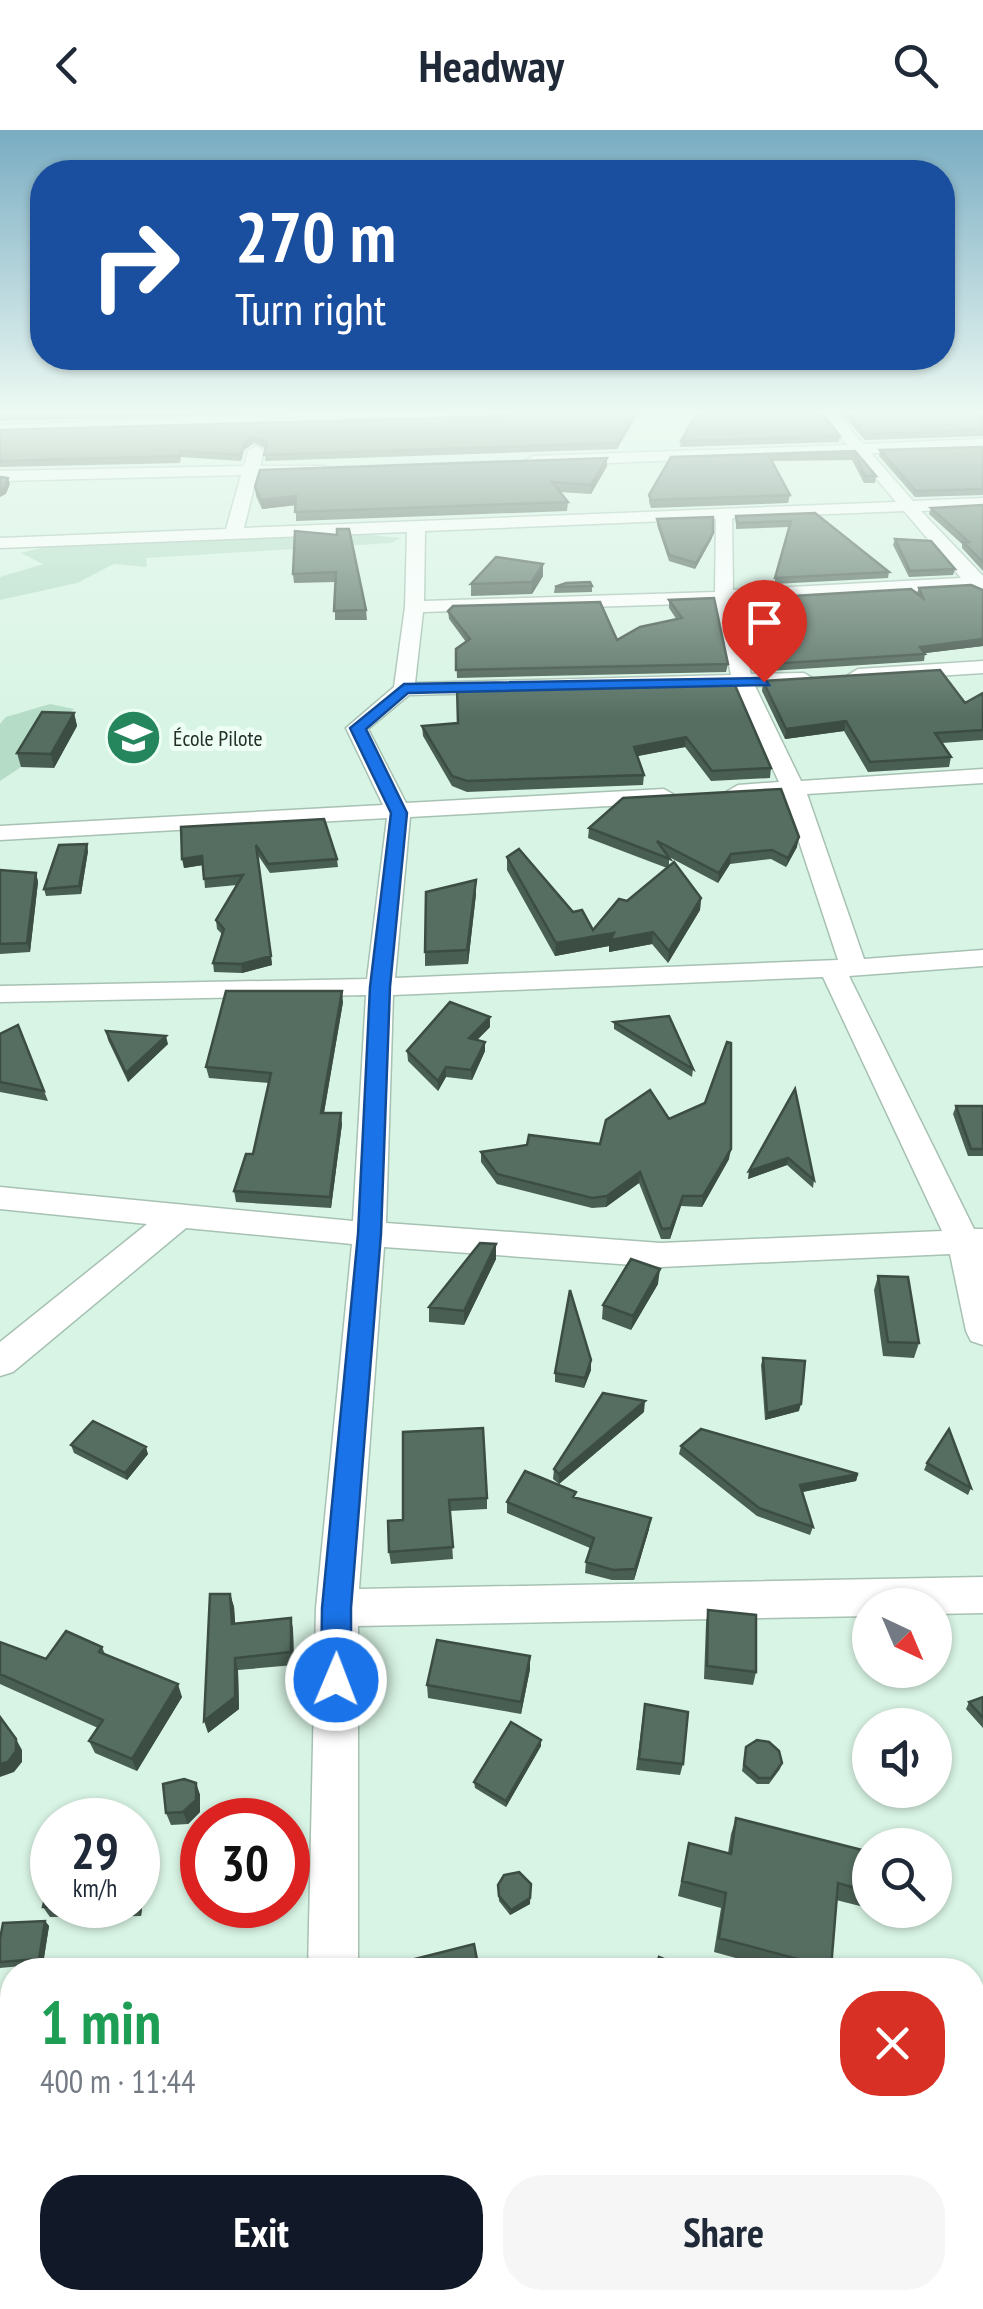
<!DOCTYPE html>
<meta charset="utf-8">
<style>
body{margin:0;font-family:"PT Sans Narrow",sans-serif;background:#f6f6f7;color:#1f2937;height:100vh;display:flex;flex-direction:column;font-size:38px;white-space:nowrap}
*{box-sizing:border-box;margin:0}
p{font-size:32px;color:#747a83}
.icon{flex:none;width:55px;height:55px;fill:none;stroke:currentColor;stroke-width:2;stroke-linecap:round;stroke-linejoin:round}
.map{position:relative;flex:1;overflow:hidden}
.details{position:absolute;left:0px;top:1828px;width:985px;height:352px;display:flex;flex-direction:column;background:#fff;border-radius:40px 40px 0 0;box-shadow:0 2px 8px #0004}
.details>*{flex:none}
.banner{position:absolute;left:30px;top:30px;width:925px;height:210px;border-radius:40px;box-shadow:0 2px 8px #0004;background:#1a4fa0;color:#fff;overflow:hidden}
.needle{width:65px;rotate:136deg}
.tools{position:absolute;left:852px;top:1458px;display:grid;gap:20px}
.tools a{display:grid;place-items:center;width:100px;height:100px;border-radius:50%;background:#fff;box-shadow:0 2px 8px #0004;font-size:50px}
.speed{position:absolute;left:30px;top:1668px;display:flex;gap:20px;font-size:50px;font-weight:700;text-align:center}
.speed>*{display:grid;place-content:center;width:130px;height:130px;border-radius:50%;background:#fff;box-shadow:0 2px 8px #0004;line-height:1}
.speed small{font-size:25px;font-weight:400}
.speed .limit{border:15px solid #d22;background:#fff;color:#111}
.pin{position:absolute;display:grid;place-items:center;width:85px;height:85px;color:#fff;margin:-102px -42px;border-radius:50% 50% 50% 0;rotate:-45deg;box-shadow:0 0 10px #0007}
.pin .icon{rotate:45deg}
.me{position:absolute;width:110px;margin:-55px;rotate:1deg;stroke-linejoin:round;filter:drop-shadow(0 0 8px #0008)}
.turn{display:flex;align-items:center;gap:35px;height:210px;padding:0 40px;font-size:45px}
.turn .icon{width:130px;height:130px;stroke-width:2.5}
.turn b{display:block;font-size:70px;line-height:85px}
.round{display:grid;place-items:center;flex:none;width:105px;height:105px;border-radius:40px;background:#f6f6f7}
.overview{display:flex;align-items:center;justify-content:space-between;height:170px;padding:0 40px}
h1{font-size:60px;font-weight:800;line-height:75px;color:#1e9e55}
.primary-button{display:flex;gap:20px;margin-top:auto;padding:20px 40px}
.primary-button a{flex:1;height:115px;border-radius:40px;background:#111827;color:#fff;font-size:40px;font-weight:800;line-height:115px;text-align:center}
.primary-button a+a{background:#f6f6f7;color:#1f2937}
header{display:flex;justify-content:space-between;align-items:center;height:130px;padding:0 40px;background:#fff;font-size:45px;font-weight:800}
.map>svg:first-child{display:block}
.green{fill:#b4dcc6}
.lines{fill:none;stroke-linecap:round;stroke-linejoin:round}
.minor-casing{stroke:#a7c1b3;stroke-width:3}
.minor{fill:#fff;fill-rule:evenodd}
.wall{fill:#4a5f53}
.shaded-wall{fill:#3c4d44}
.building{fill:#566e61;stroke:#3c4d44;stroke-width:2.5}
.route{fill:#1a73e8;stroke:#114b97;stroke-width:2.5}
.labels{text-anchor:middle;stroke-width:10;stroke-linejoin:round;paint-order:stroke}
.far-poi-label{font-size:22px;fill:#252f2a;stroke:#edfef5;text-anchor:start}
</style>
<header><svg class="icon" aria-label="back" viewBox="0 0 24 24"><path d="M15 5l-7 7 7 7"/></svg>Headway<svg class="icon" aria-label="search" viewBox="0 0 24 24"><circle cx="10" cy="10" r="6"/><path d="M15 15l6 6"/></svg></header>
<div class="map">
<svg width="983" height="2179" viewBox="0 0 983 2179">
<rect width="100%" height="100%" fill="#d8f4e4"/>
<path class="green" d="M342,402L401,408L391,413L146,428L147,437L114,434L77,453L0,470V447L43,434L21,423L44,417Z
M50,574L74,579L57,595H45L21,637L0,651V594L6,587Z"/>
<g class="lines">
<defs>
<path id="minor" d="M318,283H457L450,287L0,303V295Z
M821,283H836L863,314L983,309V319L871,323L913,371L983,368V378L921,381L983,446V466L970,458L734,472L751,544L804,543L814,549L804,555L755,556L801,651L983,639V653L807,664L864,829L983,820V836L849,846L974,1099H983V1215L971,1211L966,1201L950,1124L661,1137L384,1117L359,1459L983,1447V1483L935,1484V1475H870V1486L358,1496V1840H308L316,1478L352,1114L186,1098L13,1242L0,1246V1212L147,1094L0,1079V1057L353,1091L366,865L0,872V856L367,849L387,688L0,710V696L383,675L346,598L394,557L405,477L407,402L0,418V408L226,399L241,345L0,351V341L244,336L248,321L256,316L264,321L260,336H325V342L319,344L257,345L244,398L896,372L855,323L533,336L525,331L533,326L847,315ZM904,381L961,448L733,460L732,388ZM716,389L715,462L424,471L425,401ZM716,473L731,545L415,553L423,482ZM735,557L779,652L738,655L726,662L738,669L784,666L838,830L395,848L410,687L664,673L676,666L664,659L406,673L368,599L409,565ZM823,847L942,1101L661,1113L386,1093L393,865Z
M983,531V543L858,551L848,545L858,539Z
M0,2025L12,2026V2080L0,2079Z
M972,2026H983V2080H972Z
M304,2168H360V2179H304Z"/>
</defs>
<use href="#minor" class="minor-casing"/>
<use href="#minor" class="minor"/>
</g>
<path class="wall" d="M0,283H290L0,291Z
M504,283H637L617,319L265,331L266,319L254,313L244,320L241,331L181,327L180,333L0,337V300L505,286Z
M841,283H983V306L865,310Z
M840,306L839,312L680,317L681,311Z
M983,317V365L915,367L879,326L880,320Z
M855,321L876,346L875,353H864L852,330L772,331L790,365L788,373L651,378L649,372V365L671,327Z
M607,336L591,364L559,362L568,372L567,381L296,391V375L262,379L256,366L255,357Z
M983,375V441L962,418V414L929,384L931,378Z
M815,383L889,442L888,448L774,454L789,397L736,399V386Z
M657,389L712,408L695,439L669,431L657,395Z
M337,405L366,480L367,490H335V452L294,453L293,444Z
M895,409L955,439L953,445L909,447L893,415Z
M543,434V446L532,464L471,466V454Z
M592,456V462L554,463L555,457Z
M919,458L983,460V516L925,523L924,531L755,542L739,475L740,469L917,463Z
M669,470L728,534L726,542L457,548L456,519L466,512L449,489L448,481L617,510L677,490L669,478Z
M763,551L965,573L983,563V610L942,613L951,627L949,637L868,642L844,601L785,609L762,561Z
M734,553L771,638L770,648L711,651L685,617L637,626L644,645L643,655L467,662L452,656L423,606L422,596L458,593Z
M74,583L77,596L54,638L21,637L17,623Z
M181,697L337,729L338,737L270,743L257,724L272,835L242,843L214,842L213,833L223,805L217,799L216,790L237,755L205,758L203,735L184,738Z
M589,698L797,717L786,737L771,729L730,734L718,753L669,727V736L701,768L700,780L668,833L652,814L609,822V816L555,826L507,740V727L593,800L667,738L588,708Z
M88,721L81,764L46,766L44,759Z
M0,740L36,743L38,752L30,822L0,824Z
M476,750V764L468,834L425,836V822Z
M343,872L324,983L342,994L331,1078L236,1072L234,1061L253,1024L269,953L209,948L206,937Z
M614,892L693,939L692,947L614,899Z
M490,897L477,910L485,912V921L472,950L446,947L438,961L408,931L407,921Z
M106,901L168,914L128,952L108,910Z
M0,904L44,961L48,971L0,962Z
M795,959L814,1050L813,1058L787,1035L748,1049Z
M956,976H983V1026H968L953,984Z
M669,989L729,1029L702,1077L681,1076L670,1109H661L639,1053L606,1077L592,1078L497,1054L481,1032V1022L600,1014Z
M496,1114V1129L464,1195L429,1192V1177Z
M878,1146L919,1213L914,1228L883,1226L874,1160Z
M658,1154L631,1200L602,1189L603,1175Z
M763,1228L799,1281L765,1290L761,1235Z
M591,1240L584,1258L555,1252V1243Z
M644,1282L559,1354L553,1349L554,1339Z
M403,1302L487,1368V1379L450,1381L453,1429L391,1434L389,1422L403,1390Z
M71,1315L148,1324L127,1350L74,1323Z
M681,1316L858,1344L856,1351L802,1362L813,1397L810,1405L757,1386L679,1324Z
M927,1333L971,1358L968,1365L924,1340Z
M575,1368L649,1399L634,1450H612L585,1443L586,1432L590,1418L507,1383V1372Z
M230,1464L234,1477L235,1493L291,1488L293,1500L294,1535L238,1540L239,1579L208,1603Z
M708,1480L756,1542L753,1555L704,1549L706,1493Z
M0,1512L46,1529L102,1517L105,1524L182,1567L137,1641L95,1623L89,1611L98,1598L0,1554Z
M530,1526V1539L521,1584L428,1568L427,1555Z
M983,1567V1598L966,1579L969,1572Z
M643,1586L683,1634L680,1645L636,1640Z
M541,1610V1616L506,1677L475,1658L474,1652Z
M746,1617L782,1633L780,1639L769,1654H757L742,1641Z
M196,1653L200,1665V1682L188,1694L171,1695L166,1683Z
M736,1688L870,1722V1766L864,1777L836,1770L829,1840H780L714,1822L721,1778L678,1766L689,1713L728,1723L731,1704Z
M141,1734L146,1744L141,1786L50,1787L43,1777Z
M531,1754L530,1774L510,1785L499,1771L498,1755Z
M45,1791L49,1796L43,1834L0,1838V1809Z"/>
<path class="shaded-wall" d="M635,283H637V285L617,319L618,313Z
M253,307L254,313L244,320L241,331L240,325L244,314Z
M607,328V336L591,364V355Z
M8,348L10,354L6,364L0,367V360Z
M296,366L297,375L262,379L261,370Z
M713,403L712,408L695,439L696,433Z
M543,434V446L532,464V452Z
M983,509V516L918,524L920,517Z
M74,583L77,596L54,638L51,624Z
M846,591L844,601L785,609L786,599Z
M686,607L685,617L633,627L634,617Z
M799,707L797,717L786,737L788,728Z
M87,714L88,721L81,764L79,756Z
M731,724L730,734L718,753L719,743Z
M202,726L203,735L184,738L182,729Z
M36,743L38,752L30,822L27,813Z
M476,750V764L468,834L467,820Z
M701,768L700,780L668,833L669,821Z
M653,802L652,814L609,822V816L555,826L556,813L614,803Z
M271,826L272,835L242,843L241,834Z
M342,861L343,872L322,994L321,983Z
M490,887V897L469,918V908Z
M166,906L168,914L128,952L126,943Z
M485,912V921L472,950L471,940Z
M446,937V947L438,961V951Z
M341,983L342,994L331,1078L330,1067Z
M731,1019L729,1029L702,1077L703,1066Z
M788,1028L787,1035L748,1049L749,1041Z
M640,1042L639,1053L606,1077L607,1066Z
M683,1066L681,1076L670,1109L671,1098Z
M496,1114V1129L464,1195V1181Z
M660,1139L658,1154L631,1200L633,1186Z
M591,1230V1240L584,1258L585,1248Z
M645,1271L644,1282L559,1354V1344Z
M801,1274L799,1281L765,1290L767,1283Z
M146,1317L148,1324L127,1350L125,1343Z
M858,1344L856,1351L798,1363L800,1355Z
M651,1388L649,1399L634,1450L635,1439Z
M230,1464L234,1477L236,1506L232,1494Z
M291,1488L293,1500L294,1535L291,1522Z
M530,1526V1539L521,1584V1572Z
M235,1528L238,1540L239,1579L208,1603L204,1591Z
M178,1554L182,1567L137,1641L132,1629Z
M16,1609L22,1620V1632L14,1642L0,1647V1634Z
M541,1610V1616L506,1677V1671Z
M196,1653L200,1665V1682L188,1694L183,1682Z
M141,1734L146,1744L141,1786L135,1775H138V1759Z
M530,1768V1774L510,1785L511,1780Z
M45,1791L49,1796L43,1834L39,1829Z"/>
<path class="building" d="M0,283H65L0,285Z
M506,283H635L618,313L264,325L267,313L253,307L244,314L240,325L181,321L179,326L0,331V300L507,286Z
M697,283H822L840,306L681,311Z
M847,283H983V300L866,304Z
M983,317V359L916,361L880,320Z
M855,321L876,346H865L854,322L768,324L790,365L651,370L649,365L671,327Z
M607,328L591,355L552,352L568,372L295,382L296,366L261,370L255,357L260,340Z
M0,347L8,348L5,357L0,360Z
M983,375V432L963,412H969L931,378Z
M815,383L889,442L775,448L791,391L737,393L736,386Z
M713,387V403L696,433L669,425L657,389Z
M337,399H349L366,480L334,481L336,442L293,444L295,401L337,405Z
M895,409L931,411L955,439L910,441Z
M496,427L543,434L532,452L471,454Z
M590,452L592,456L555,457L566,453Z
M971,455L983,460V509L920,517L925,524L756,535L740,469L911,459L923,468L919,458Z
M714,468L728,534L456,540V519L470,509L448,481L453,476L600,472L617,510L640,497L682,488L669,470Z
M940,540L965,573L983,563V600L935,603L951,627L870,632L846,591L786,599L763,551Z
M734,553L771,638L712,641L686,607L634,617L644,645L467,651L452,646L422,596L458,593L457,558Z
M42,582L74,583L51,624L17,623Z
M781,659L799,707L788,728L772,720L731,724L719,743L657,711L670,729L589,698L623,668Z
M324,689L337,729L268,734L256,715L271,826L241,834L213,833L224,799L216,790L243,745L204,749L202,726L182,729L181,697Z
M87,714L79,756L44,759L59,715Z
M519,719L573,782L582,780L593,800L619,769L627,771L674,732L701,768L669,821L653,802L610,810L614,803L556,813L507,727Z
M0,740L36,743L27,813L0,814Z
M476,750L467,820L425,822L426,762Z
M226,861H342L321,983H341L330,1067L234,1061L246,1024H253L271,943L206,937Z
M450,872L490,887L469,908L485,912L471,940L446,937L438,951L407,921Z
M669,886L693,939L614,892Z
M18,895L44,961L0,952V904Z
M106,901L166,906L126,943Z
M727,912L731,913V1019L703,1066H683L671,1098L662,1099L640,1042L607,1066L592,1068L497,1044L481,1022L527,1015L529,1005L600,1014L606,990L650,960L669,989L705,973Z
M795,959L814,1050L788,1028L749,1041Z
M956,976H983V1019H971Z
M480,1113L496,1114L464,1181L429,1177Z
M631,1129L660,1139L633,1186L603,1175Z
M878,1146L908,1147L919,1213L888,1212Z
M570,1160L591,1230L585,1248L555,1243Z
M763,1228L805,1231L801,1274L767,1283Z
M603,1263L645,1271L559,1344L554,1339Z
M93,1291L146,1317L125,1343L71,1315Z
M483,1298L487,1368L449,1370L453,1417L389,1422L388,1391L403,1390V1302Z
M701,1299L858,1344L800,1355L813,1397L759,1378L681,1316Z
M949,1299L971,1358L927,1333Z
M525,1341L576,1362L573,1367L651,1388L635,1439L613,1440L586,1432L594,1408L507,1372Z
M210,1464H230L232,1494L291,1488V1522L235,1528V1567L204,1591Z
M708,1480L756,1485V1542L707,1536Z
M66,1501L102,1517L99,1522L178,1554L132,1629L89,1611L103,1590L0,1544V1512L46,1529Z
M437,1510L530,1526L521,1572L427,1555Z
M983,1567V1588L969,1572Z
M645,1574L688,1582L683,1634L639,1629Z
M0,1587L16,1609V1621L8,1632L0,1634Z
M511,1592L541,1610L506,1671L474,1652Z
M757,1610L769,1612L779,1621L782,1633L771,1648H759L744,1635L746,1617Z
M184,1649L196,1653V1670L183,1682L166,1683L163,1654Z
M736,1688L870,1722V1762L838,1753L831,1838L719,1808L726,1763L682,1751L689,1713L731,1724Z
M138,1734H141L138,1759Z
M52,1735V1775H135L43,1777Z
M519,1742L531,1754L530,1768L511,1780L499,1766L498,1755L504,1745Z
M45,1791L39,1829L0,1832V1809L3,1793Z
M474,1814L479,1840H412L411,1830Z
M659,1827L690,1840H655Z
M555,2168H646L637,2179H555Z
M0,2170L23,2174L50,2170L58,2179H0Z"/>
<linearGradient id="sky" x2="0" y2="1"><stop stop-color="#79acc2"/><stop offset="0.48" stop-color="#edfaf3"/><stop offset="1" stop-color="#edfaf3" stop-opacity="0"/></linearGradient>
<rect width="983" height="588" fill="url(#sky)"/>
<path class="route" d="M764,548L769,555L408,563L366,599L407,683L390,857L381,1104L351,1478V1550L347,1560L336,1564L325,1560L321,1550L322,1478L358,1104L370,857L391,683L350,598L404,554Z"/>
<defs>
<symbol id="school-disc" viewBox="-11 -11 22 22"><circle r="9.5" fill="#25865e" stroke="#edfef5"/><path d="M0-5L7-2L0 1L-7-2ZM-4 1L0 2.5L4 1V4Q0 6-4 4Z" fill="#fff"/></symbol>
</defs>
<g fill-rule="evenodd">
<use href="#school-disc" x="102" y="576" width="63" height="63"/>
</g>
<g class="labels">
<g class="far-poi-label">
<text x="173" y="616">École Pilote</text>
</g>
</g>
</svg>
<div class="tools">
<a><svg class="needle" viewBox="-14 -14 28 28"><path d="M0-13l5 13h-10z" fill="#e53935"/><path d="M0 13l5-13h-10z" fill="#747a83"/></svg></a>
<a><svg class="icon" aria-label="sound" viewBox="0 0 24 24"><path d="M4 9h4l5-4v14l-5-4H4zM17 9q2 3 0 6"/></svg></a>
<a><svg class="icon" aria-label="search" viewBox="0 0 24 24"><circle cx="10" cy="10" r="6"/><path d="M15 15l6 6"/></svg></a>
</div>
<div class="speed"><div>29<small>km/h</small></div><div class="limit">30</div></div>
<div class="pin" style="left:764px;top:552px;background:#d93025"><svg class="icon" aria-label="arrive" viewBox="0 0 24 24"><path d="M6 21V4h12l-3 4 3 4H6"/></svg></div>
<svg class="me" style="left:336px;top:1550px" viewBox="-20 -20 40 40"><circle r="17" fill="#1a73e8" stroke="#fff" stroke-width="3"/><path d="M0-11L8 9 0 5-8 9z" fill="#fff"/></svg>
<div class="banner">
<div class="turn"><svg class="icon" aria-label="right" viewBox="0 0 24 24"><path d="M7 20v-9h11M14 6l5 5-5 5"/></svg><div><b>270 m</b>Turn right</div></div>
</div>
<section class="details">
<div class="overview"><div><h1>1 min</h1><p>400 m · 11:44</p></div><a class="round" style="background:#d93025;color:#fff"><svg class="icon" aria-label="close" viewBox="0 0 24 24"><path d="M6 6l12 12M18 6L6 18"/></svg></a></div>
<div class="primary-button"><a>Exit</a><a>Share</a></div>
</section>
</div>
